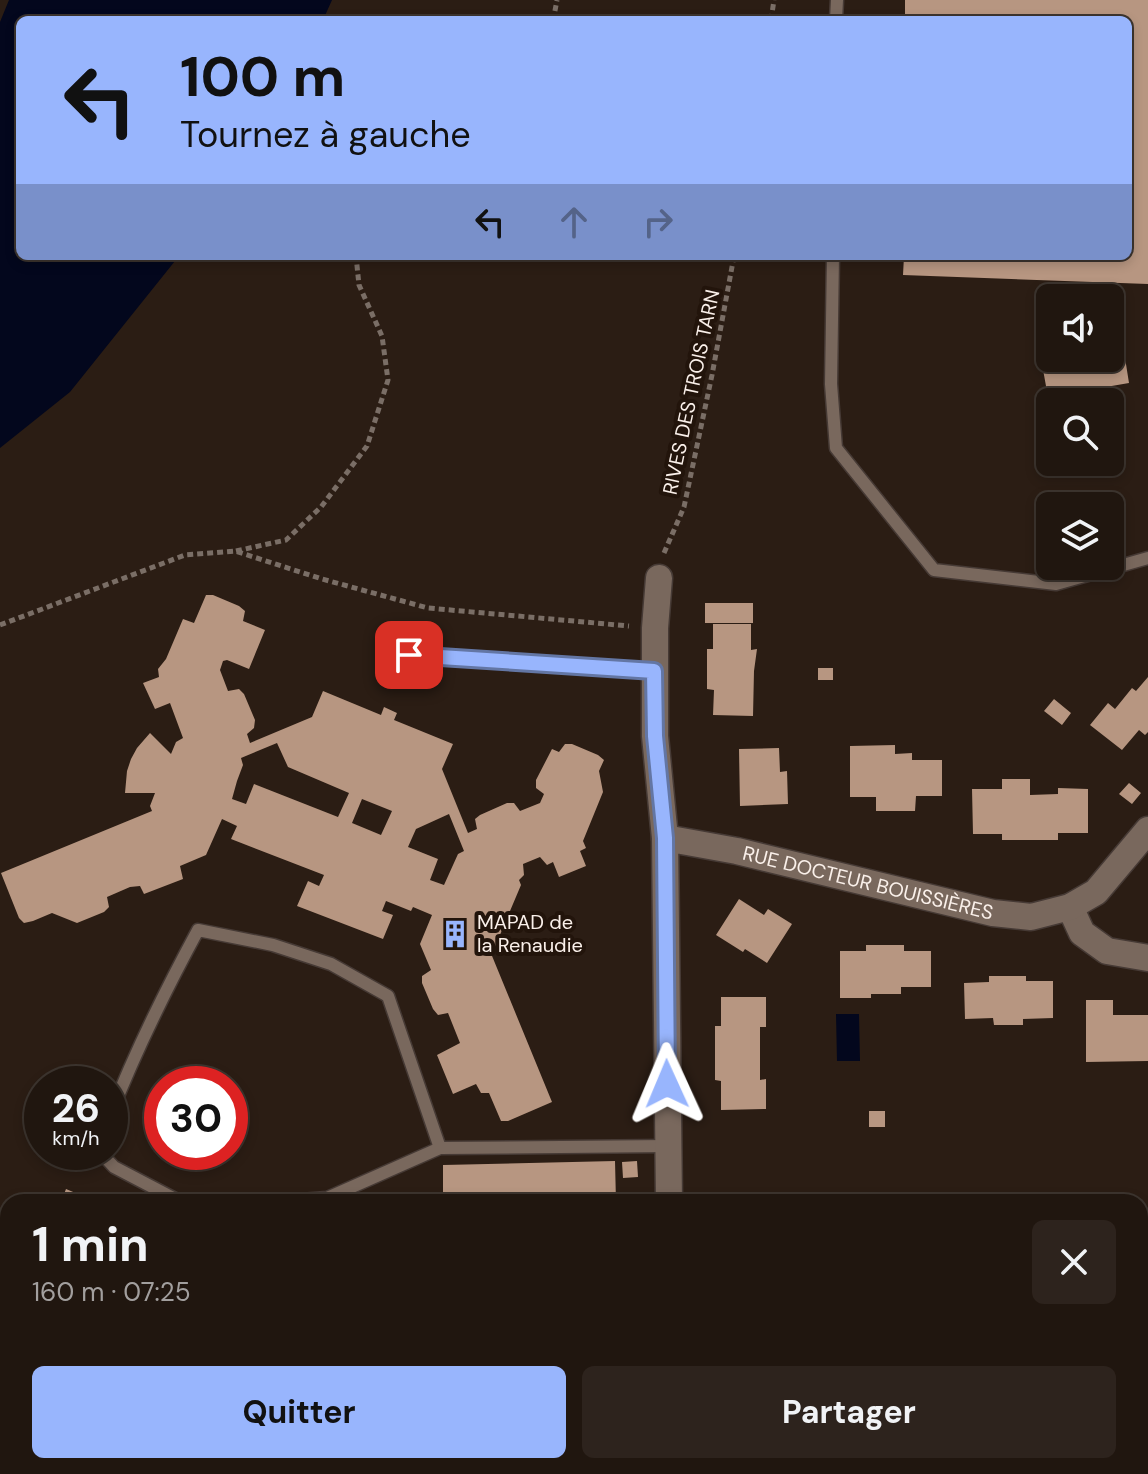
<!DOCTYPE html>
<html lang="fr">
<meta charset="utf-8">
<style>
body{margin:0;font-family:"DM Sans",sans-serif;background:#2d231d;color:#f1f3f6;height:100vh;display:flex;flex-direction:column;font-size:30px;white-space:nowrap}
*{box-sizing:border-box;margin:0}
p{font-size:26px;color:#a29f9e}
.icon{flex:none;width:44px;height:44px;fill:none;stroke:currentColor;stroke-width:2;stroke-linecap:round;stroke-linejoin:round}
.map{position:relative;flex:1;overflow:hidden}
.sheet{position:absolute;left:0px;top:1194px;width:1148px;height:280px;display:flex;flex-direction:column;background:#20160f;border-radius:24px 24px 0 0;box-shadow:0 4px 12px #0003,0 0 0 2px #3d352f}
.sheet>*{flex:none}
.banner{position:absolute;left:16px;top:16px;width:1116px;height:244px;border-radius:12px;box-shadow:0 4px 12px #0003,0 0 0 2px #3d352f;background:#98b5fd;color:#111;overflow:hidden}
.controls{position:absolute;left:1036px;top:284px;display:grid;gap:16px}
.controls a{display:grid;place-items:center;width:88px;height:88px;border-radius:12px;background:#20160f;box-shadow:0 4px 12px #0003,0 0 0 2px #3d352f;font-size:40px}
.speed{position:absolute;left:24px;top:1066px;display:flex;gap:16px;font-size:40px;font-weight:700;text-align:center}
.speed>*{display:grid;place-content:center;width:104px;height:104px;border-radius:50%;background:#20160f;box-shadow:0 4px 12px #0003,0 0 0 2px #3d352f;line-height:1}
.speed small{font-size:20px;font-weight:400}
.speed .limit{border:12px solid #d22;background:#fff;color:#111}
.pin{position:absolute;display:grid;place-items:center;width:68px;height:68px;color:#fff;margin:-34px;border-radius:16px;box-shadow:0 4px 12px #0006}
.me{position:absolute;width:88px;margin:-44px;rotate:359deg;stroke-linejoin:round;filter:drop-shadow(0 0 6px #0008)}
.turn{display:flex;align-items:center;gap:28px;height:168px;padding:0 32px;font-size:36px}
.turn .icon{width:104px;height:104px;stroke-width:2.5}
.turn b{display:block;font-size:56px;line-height:68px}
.lanes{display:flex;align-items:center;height:76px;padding:0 32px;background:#0003;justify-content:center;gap:40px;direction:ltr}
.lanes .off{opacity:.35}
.round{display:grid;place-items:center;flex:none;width:84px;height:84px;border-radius:12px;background:#2d231d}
.headline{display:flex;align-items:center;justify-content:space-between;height:136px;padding:0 32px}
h1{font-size:48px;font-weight:700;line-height:60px}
.action{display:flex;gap:16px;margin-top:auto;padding:16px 32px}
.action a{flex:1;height:92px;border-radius:12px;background:#98b5fd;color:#111;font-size:32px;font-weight:700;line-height:92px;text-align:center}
.action a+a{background:#2d231d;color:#f1f3f6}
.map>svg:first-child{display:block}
.water{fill:#03071d}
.building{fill:#b79681;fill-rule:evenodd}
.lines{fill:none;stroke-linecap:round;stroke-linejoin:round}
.lane-casing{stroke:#463a35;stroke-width:15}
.street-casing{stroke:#463a35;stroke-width:29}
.path{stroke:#7a6e66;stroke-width:5;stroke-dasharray:6 4;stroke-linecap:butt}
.lane{stroke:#79685d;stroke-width:12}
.street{stroke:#79685d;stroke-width:26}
.route-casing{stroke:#6376a4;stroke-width:20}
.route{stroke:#98b5fd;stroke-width:14}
.labels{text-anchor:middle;stroke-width:8;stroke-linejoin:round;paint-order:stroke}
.street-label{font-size:20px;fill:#faf0ea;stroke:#22140b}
.poi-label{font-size:20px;fill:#faf0ea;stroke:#22140b;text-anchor:start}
</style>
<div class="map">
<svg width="1148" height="1474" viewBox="0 0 1148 1474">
<rect width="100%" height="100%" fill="#2b1d14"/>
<path class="water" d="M9,0H332L323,20H20V256H179L70,392L0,448V22Z
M836,1014H859L860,1061H837Z"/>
<path class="building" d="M905,0H1148V284L903,275L904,256H1128V20H905Z
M1122,339L1129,383L1048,397L1040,353L1050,351V358H1110V341Z
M206,595H213L239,606L245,611L243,621L265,630L249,669L227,660L223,661L220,670L228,691L239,689L244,694L255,720L254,728L247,734L250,743L312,717L323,691L381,715L384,707L397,713L394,720L453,744L442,769L468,833L477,829L475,819L480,815L507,803H514L520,811L540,803L544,794L536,788V780L552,749L559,752L565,744H572L598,755L604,760L599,771L603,792L583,841L586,848L580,851L586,866L559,877L553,862L547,865L540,857L523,864L524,875L519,880L521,885L494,949L490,951L552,1102L508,1121H501L489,1093H481L476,1084L453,1094L437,1055L460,1043L448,1013L438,1015L433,1009L422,983V976L431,970L420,944L432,915L413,907L411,911L386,901L382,911L393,915L383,939L297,906L308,881L319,886L324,875L231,839L237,826L222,819L206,855L180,866L183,879L144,894L140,886L130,887L107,897L109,907L104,912L77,923L52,913L33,921L24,923L19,918L1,873L152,811L150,806L155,793H125L127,771L131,759L137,748L150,733L171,754L176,742L183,738L170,703L155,709L143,683L159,677L158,669L166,659L183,619L194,623ZM277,743L288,767L349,793L338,817L254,784L246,804L232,799L237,781L243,765L241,758ZM362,799L392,811L381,835L352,823ZM449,814L464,851L458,854L444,885L430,880L438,859L408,847L416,829Z
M705,603H753V623H705Z
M713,624H751V650L757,649L754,671L753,716L713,715L714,690L707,689V649H713Z
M818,668H833V680H818Z
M1148,677V732L1145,735L1139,730L1122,750L1090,725L1108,703L1115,709L1132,688L1136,691Z
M1054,699L1071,713L1062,725L1044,711Z
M895,745V754L912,753V760H942V796H916L915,811H876V797H850V746Z
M779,748L780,772L787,771L788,804L740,806L739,749Z
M1002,779H1030V795L1058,794V788L1088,789V833H1058V840H1002V834H973L972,789H1002Z
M1129,783L1141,793L1132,804L1119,794Z
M739,899L764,915L768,909L792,924L767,963L745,949L743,952L716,935Z
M866,945H904V951H931V987H901V994H871V998H840V951H866Z
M989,976H1026V981H1053V1018L1023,1019V1025H994L993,1018L965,1019L964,983L989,982Z
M721,997H766V1027H760V1080L766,1079V1109L721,1110V1081L715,1080V1026H721Z
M1086,1000H1113V1015H1148V1061L1086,1062Z
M869,1111H885V1127H869Z
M615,1161L616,1202H405V1196H443V1165Z
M637,1161L638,1177L623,1178L622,1162Z
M66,1189L97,1202H61Z"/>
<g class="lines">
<defs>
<path id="lane" d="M836,20L837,0
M833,256L831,384L836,448L934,570L1056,584L1148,558
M409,655L654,671
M110,1116C135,1052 165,991 198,930L273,945L331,964L388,996L440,1148
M100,1152L114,1167L177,1200L204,1202
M275,1202L327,1198L440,1148L668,1146"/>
<g id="street">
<path d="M659,578L655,628V736L665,838"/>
<path d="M1070,907L1082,933L1107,951L1148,958"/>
<path id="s1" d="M669,1202L665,838L737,851L993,913L1031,917L1070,907L1096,892L1148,830"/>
</g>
</defs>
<use href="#lane" class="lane-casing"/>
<use href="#street" class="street-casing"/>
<path class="path" d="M551,20L554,16L557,0
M771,20L774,0
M236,551L286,540L321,507L367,446L388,380L382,336L359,285L356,256
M664,553L684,507L712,375L734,256
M0,625L185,555L235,551L322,579L428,608L629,626
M664,1474L665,1466"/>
<use href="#lane" class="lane"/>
<use href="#street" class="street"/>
</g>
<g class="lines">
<defs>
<path id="route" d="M409,655L654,671L655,736L665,838L667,1084"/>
</defs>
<use href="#route" class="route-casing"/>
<use href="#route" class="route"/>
</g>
<defs>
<symbol id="building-bare" viewBox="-9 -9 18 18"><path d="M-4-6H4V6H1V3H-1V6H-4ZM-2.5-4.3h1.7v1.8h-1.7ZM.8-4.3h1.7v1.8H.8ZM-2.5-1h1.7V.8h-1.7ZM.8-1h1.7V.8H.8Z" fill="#98b5fd" stroke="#22140b" stroke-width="2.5" paint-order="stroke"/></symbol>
</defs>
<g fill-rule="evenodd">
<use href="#building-bare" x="435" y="914" width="40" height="40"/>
</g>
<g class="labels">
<g class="street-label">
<text transform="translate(691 392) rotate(-78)" y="7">RIVES DES TROIS TARN</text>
<text dy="7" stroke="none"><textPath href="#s1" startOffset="572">RUE DOCTEUR BOUISSIÈRES</textPath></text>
</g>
<g class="poi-label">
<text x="477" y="929">MAPAD de<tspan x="477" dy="23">la Renaudie</tspan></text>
</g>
</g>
</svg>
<div class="controls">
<a><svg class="icon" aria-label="sound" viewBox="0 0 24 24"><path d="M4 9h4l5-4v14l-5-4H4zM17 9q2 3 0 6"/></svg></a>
<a><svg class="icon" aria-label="search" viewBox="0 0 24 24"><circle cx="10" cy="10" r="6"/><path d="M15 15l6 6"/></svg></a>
<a><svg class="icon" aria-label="layers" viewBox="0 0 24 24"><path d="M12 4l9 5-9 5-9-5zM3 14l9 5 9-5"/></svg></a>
</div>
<div class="speed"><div>26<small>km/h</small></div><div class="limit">30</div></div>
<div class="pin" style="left:409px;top:655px;background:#d93025"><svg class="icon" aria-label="arrive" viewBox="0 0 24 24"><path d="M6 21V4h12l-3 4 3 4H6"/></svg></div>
<svg class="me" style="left:667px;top:1084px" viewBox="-20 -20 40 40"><path d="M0-17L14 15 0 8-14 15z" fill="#98b5fd" stroke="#fff" stroke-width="4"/></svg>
<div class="banner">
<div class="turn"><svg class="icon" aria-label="left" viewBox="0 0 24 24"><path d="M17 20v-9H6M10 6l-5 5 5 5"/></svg><div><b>100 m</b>Tournez à gauche</div></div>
<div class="lanes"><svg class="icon" aria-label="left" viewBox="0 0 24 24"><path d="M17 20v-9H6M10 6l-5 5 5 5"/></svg><svg class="icon off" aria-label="ahead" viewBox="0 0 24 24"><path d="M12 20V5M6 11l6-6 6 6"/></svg><svg class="icon off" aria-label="right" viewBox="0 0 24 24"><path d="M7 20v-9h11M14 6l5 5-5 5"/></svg></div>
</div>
<section class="sheet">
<div class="headline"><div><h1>1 min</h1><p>160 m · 07:25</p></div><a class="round"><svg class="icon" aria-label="close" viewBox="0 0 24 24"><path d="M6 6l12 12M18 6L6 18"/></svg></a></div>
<div class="action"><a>Quitter</a><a>Partager</a></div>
</section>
</div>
